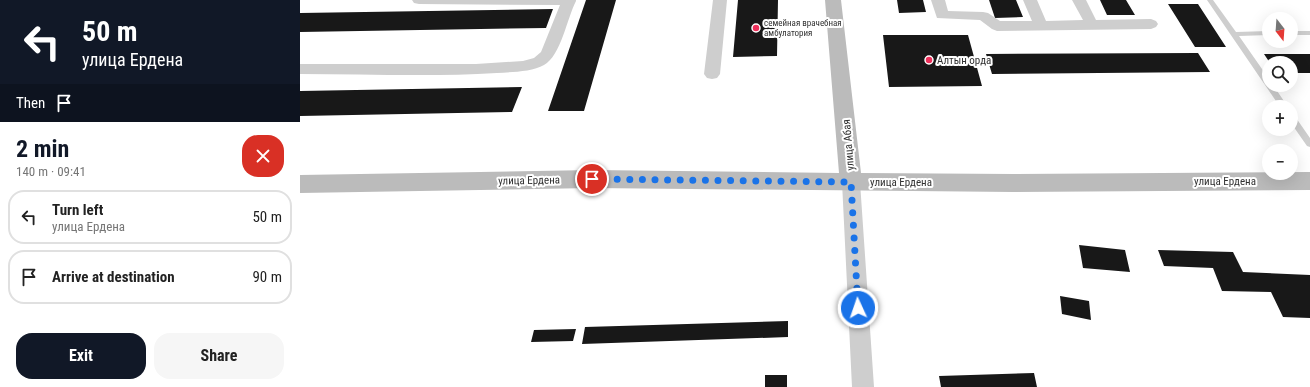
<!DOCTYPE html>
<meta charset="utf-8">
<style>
body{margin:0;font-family:"Roboto Condensed",sans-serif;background:#f6f6f6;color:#222;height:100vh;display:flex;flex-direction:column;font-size:15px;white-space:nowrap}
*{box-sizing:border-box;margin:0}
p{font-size:13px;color:#767676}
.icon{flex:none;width:22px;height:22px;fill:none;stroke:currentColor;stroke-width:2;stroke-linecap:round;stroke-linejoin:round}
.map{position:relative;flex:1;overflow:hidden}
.drawer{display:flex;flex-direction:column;background:#fff;width:300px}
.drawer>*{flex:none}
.guide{background:#111827;color:#fff;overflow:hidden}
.needle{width:26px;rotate:163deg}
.tools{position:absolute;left:962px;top:12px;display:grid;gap:8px}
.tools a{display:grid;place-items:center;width:36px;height:36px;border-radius:50%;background:#fff;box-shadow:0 4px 16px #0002;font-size:20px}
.pin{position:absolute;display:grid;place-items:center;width:34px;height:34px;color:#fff;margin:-17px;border:2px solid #fff;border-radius:50%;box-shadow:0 1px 4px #0007}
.me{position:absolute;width:44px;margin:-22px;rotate:357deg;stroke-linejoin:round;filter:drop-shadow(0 0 3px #0008)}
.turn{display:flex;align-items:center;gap:14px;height:84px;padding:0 16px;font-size:18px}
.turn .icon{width:52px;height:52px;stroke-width:2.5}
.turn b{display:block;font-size:28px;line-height:34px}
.then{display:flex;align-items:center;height:38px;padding:0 16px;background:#0003;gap:8px;font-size:15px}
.round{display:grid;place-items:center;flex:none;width:42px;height:42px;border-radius:16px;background:#f6f6f6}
.headline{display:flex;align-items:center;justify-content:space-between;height:68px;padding:0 16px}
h1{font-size:24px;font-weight:700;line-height:30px;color:#111827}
.button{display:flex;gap:8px;margin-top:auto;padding:8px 16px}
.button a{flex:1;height:46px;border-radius:16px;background:#111827;color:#fff;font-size:16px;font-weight:700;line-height:46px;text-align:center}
.button a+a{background:#f6f6f6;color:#222}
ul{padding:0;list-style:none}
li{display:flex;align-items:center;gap:12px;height:54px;margin:0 8px 6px;padding:0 8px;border:2px solid #e0e0e0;border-radius:16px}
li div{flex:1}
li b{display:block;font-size:15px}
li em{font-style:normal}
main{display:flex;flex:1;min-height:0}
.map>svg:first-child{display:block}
.building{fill:#181818}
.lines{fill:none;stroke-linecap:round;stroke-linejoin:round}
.lane{fill:#cecece;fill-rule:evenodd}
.street{fill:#cecece;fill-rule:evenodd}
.secondary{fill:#bbb;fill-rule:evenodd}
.route{stroke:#1a73e8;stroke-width:7;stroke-dasharray:0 12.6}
.poi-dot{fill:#ed2f5a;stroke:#fff;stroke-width:1.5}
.labels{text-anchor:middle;stroke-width:4;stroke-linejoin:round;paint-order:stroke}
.far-poi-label{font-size:9px;fill:#313131;stroke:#fff;text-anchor:start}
.poi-label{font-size:11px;fill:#313131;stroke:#fff;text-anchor:start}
.street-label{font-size:11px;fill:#313131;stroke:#fff}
</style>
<main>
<section class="drawer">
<div class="guide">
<div class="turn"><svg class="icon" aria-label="left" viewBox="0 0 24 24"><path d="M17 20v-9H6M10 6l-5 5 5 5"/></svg><div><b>50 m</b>улица Ердена</div></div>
<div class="then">Then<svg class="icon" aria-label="arrive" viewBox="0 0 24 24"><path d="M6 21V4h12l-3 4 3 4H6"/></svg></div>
</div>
<div class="headline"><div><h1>2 min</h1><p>140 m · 09:41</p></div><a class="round" style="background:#d93025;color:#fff"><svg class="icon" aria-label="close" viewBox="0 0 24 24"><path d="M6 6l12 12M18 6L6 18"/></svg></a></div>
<ul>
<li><svg class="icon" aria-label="left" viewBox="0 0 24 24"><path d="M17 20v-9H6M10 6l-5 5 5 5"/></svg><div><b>Turn left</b><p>улица Ердена</p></div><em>50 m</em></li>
<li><svg class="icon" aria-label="arrive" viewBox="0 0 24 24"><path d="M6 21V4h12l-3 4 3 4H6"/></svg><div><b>Arrive at destination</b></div><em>90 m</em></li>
</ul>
<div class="button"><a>Exit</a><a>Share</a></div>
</section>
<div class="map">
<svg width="1010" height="387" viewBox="0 0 1010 387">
<rect width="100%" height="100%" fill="#fff"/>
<path class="building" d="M286,0H316L284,111H248Z
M438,0H478L477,56L433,57Z
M597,0H623L626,12L599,13Z
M689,0H716L723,17L695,18Z
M800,0H826L835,15H807Z
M868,4H898L926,47H895Z
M253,9L246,28L0,32V13Z
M583,35H668L682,86L589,87Z
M898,53L910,72L692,74L686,54Z
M964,54H1010V73H991V63H970Z
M222,87L212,112L0,116V91Z
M779,245L825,250L830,272L783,268Z
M858,250L933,252L943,272L1010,275V318L983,317L971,292L922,291L913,268L864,266Z
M760,296L789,301L791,320L762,314Z
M488,321V337L282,344L285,327Z
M276,329L273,341L231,342L234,330Z
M734,373L737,387H641L639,376Z
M465,375H487V387H465Z"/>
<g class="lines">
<path class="lane" d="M907,0H913L936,32L969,31V35L939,36L969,79V85H973L988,107H980Z
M991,31H1010V35H991Z
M991,114L994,115L1010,138V147L1007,146L991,123Z"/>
<path class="street" d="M112,0H276V1C267,18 261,56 244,65C232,72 211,72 197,73C132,77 65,74 0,74V64H176L223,61L234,58L241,52L260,5L119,4L114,3Z
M413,0H427L420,74L417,78L412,79L407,78L404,74Z
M631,0H645L648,11L683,12L688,13L700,21H732L723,0H737L746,21L783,20L772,0H786L796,20L851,19L856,21L858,24L856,27L851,29L697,31L692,29L680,20L637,18Z
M551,175L557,177L560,182L574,387H552L542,182L545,177Z"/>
<path class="secondary" d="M525,0H541L561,173L713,174L1010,172V190L713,192L292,188L0,193V175L292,170L539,173Z"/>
</g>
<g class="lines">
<path class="route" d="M292,179L551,182L558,308"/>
</g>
<g class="poi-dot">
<circle cx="456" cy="28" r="4"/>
<circle cx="629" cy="60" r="4"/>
</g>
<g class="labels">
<g class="far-poi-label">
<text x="464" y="26">семейная врачебная<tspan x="464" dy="10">амбулатория</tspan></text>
</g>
<g class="poi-label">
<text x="637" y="64">Алтын орда</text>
</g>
<g class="street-label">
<text transform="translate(548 145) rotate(-95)" y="4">улица Абая</text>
<text transform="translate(229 180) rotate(-1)" y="4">улица Ердена</text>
<text x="925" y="185">улица Ердена</text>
<text x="601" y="186">улица Ердена</text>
</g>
</g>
</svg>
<div class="tools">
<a><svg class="needle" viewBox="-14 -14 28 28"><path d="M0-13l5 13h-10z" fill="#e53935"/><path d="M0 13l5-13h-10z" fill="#767676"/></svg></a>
<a><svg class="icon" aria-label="search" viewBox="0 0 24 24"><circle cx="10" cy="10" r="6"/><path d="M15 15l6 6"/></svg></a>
<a>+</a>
<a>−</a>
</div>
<div class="pin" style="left:292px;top:179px;background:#d93025"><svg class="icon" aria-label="arrive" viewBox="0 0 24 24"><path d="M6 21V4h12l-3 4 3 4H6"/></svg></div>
<svg class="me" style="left:558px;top:308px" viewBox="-20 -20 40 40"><circle r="17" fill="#1a73e8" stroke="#fff" stroke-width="3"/><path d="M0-11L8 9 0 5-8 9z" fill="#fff"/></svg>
</div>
</main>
